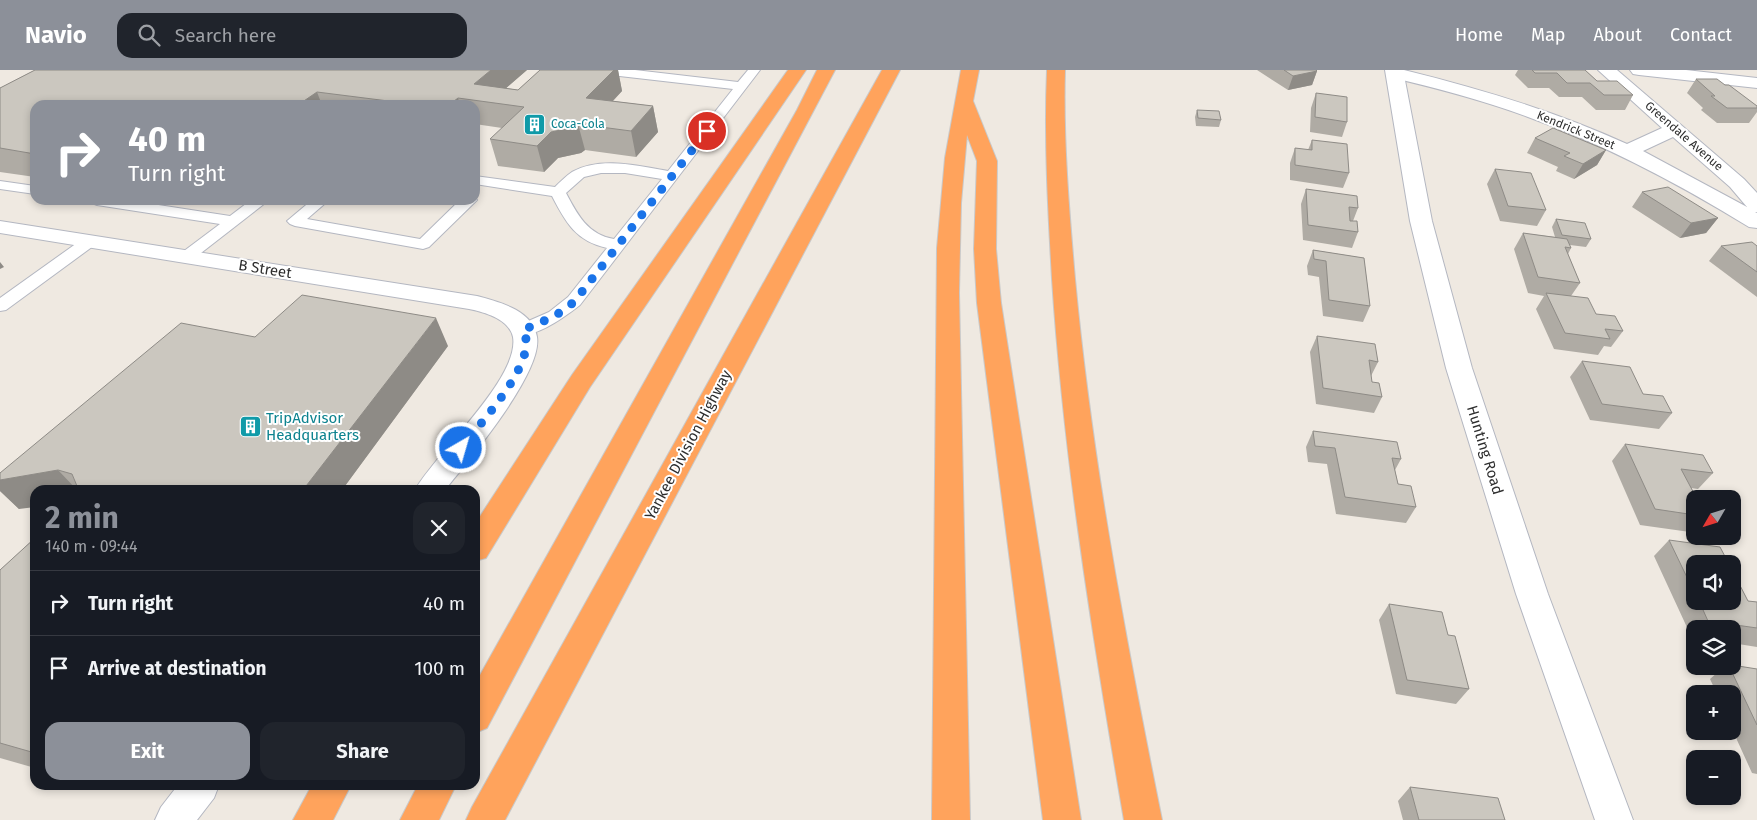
<!DOCTYPE html>
<meta charset="utf-8">
<style>
body{margin:0;font-family:"Fira Sans",sans-serif;background:#20242c;color:#f1f3f6;height:100vh;display:flex;flex-direction:column;font-size:19px;white-space:nowrap}
*{box-sizing:border-box;margin:0}
p{font-size:16px;color:#9ea1a6}
.icon{flex:none;width:28px;height:28px;fill:none;stroke:currentColor;stroke-width:2;stroke-linecap:round;stroke-linejoin:round}
.map{position:relative;flex:1;overflow:hidden}
.side{position:absolute;left:30px;top:415px;width:450px;height:305px;display:flex;flex-direction:column;background:#171b24;border-radius:15px;box-shadow:0 2px 8px #0003}
.side>*{flex:none}
.guide{position:absolute;left:30px;top:30px;width:450px;height:105px;border-radius:15px;box-shadow:0 2px 8px #0003;background:#8c9099;color:#fff;overflow:hidden}
.needle{width:32px;rotate:231deg}
.fabs{position:absolute;left:1686px;top:420px;display:grid;gap:10px}
.fabs a{display:grid;place-items:center;width:55px;height:55px;border-radius:10px;background:#171b24;box-shadow:0 2px 8px #0003;font-size:25px}
.pin{position:absolute;display:grid;place-items:center;width:42px;height:42px;color:#fff;margin:-21px;border:2px solid #fff;border-radius:50%;box-shadow:0 1px 5px #0007}
.me{position:absolute;width:55px;margin:-28px;rotate:38deg;stroke-linejoin:round;filter:drop-shadow(0 0 4px #0008)}
.turn{display:flex;align-items:center;gap:18px;height:105px;padding:0 15px;font-size:22px}
.turn .icon{width:65px;height:65px;stroke-width:2.5}
.turn b{display:block;font-size:35px;line-height:42px}
.round{display:grid;place-items:center;flex:none;width:52px;height:52px;border-radius:15px;background:#20242c}
.summary{display:flex;align-items:center;justify-content:space-between;height:85px;padding:0 15px}
h1{font-size:30px;font-weight:700;line-height:38px;color:#8c9099}
.primary-button{display:flex;gap:10px;margin-top:auto;padding:10px 15px}
.primary-button a{flex:1;height:58px;border-radius:15px;background:#8c9099;color:#fff;font-size:20px;font-weight:700;line-height:58px;text-align:center}
.primary-button a+a{background:#20242c;color:#f1f3f6}
ul{padding:0;list-style:none}
li{display:flex;align-items:center;gap:15px;height:65px;padding:0 15px;border-top:1px solid #363941}
li div{flex:1}
li b{display:block;font-size:19px}
li em{font-style:normal}
header{display:flex;align-items:center;gap:30px;box-sizing:border-box;height:70px;padding:0 25px;background:#8c9099;color:#fff}
header strong{font-size:24px}
nav{display:flex;gap:28px;margin-inline-start:auto;font-size:18px}
.search{width:350px;height:45px;background:#20242c;display:flex;align-items:center;gap:12px;box-sizing:border-box;padding:0 18px;border-radius:15px;color:#9ea1a6;font-size:19px}
.map>svg:first-child{display:block}
.lines{fill:none;stroke-linecap:round;stroke-linejoin:round}
.service-casing{stroke:#b4b7c1;stroke-width:2}
.minor-casing{stroke:#b4b7c1;stroke-width:2}
.tertiary-casing{stroke:#b4b7c1;stroke-width:2}
.secondary-casing{stroke:#b4b7c1;stroke-width:2}
.motorway-casing{stroke:#c9c9c9;stroke-width:2}
.service{fill:#fff;fill-rule:evenodd}
.minor{fill:#fff;fill-rule:evenodd}
.tertiary{fill:#fff;fill-rule:evenodd}
.secondary{fill:#fff;fill-rule:evenodd}
.motorway{fill:#ffa35c;fill-rule:evenodd}
.wall{fill:#afaba4}
.shaded-wall{fill:#8e8b86}
.building{fill:#cbc7bf;stroke:#8e8b86}
.route{stroke:#1a73e8;stroke-width:9;stroke-dasharray:0 16.2}
.labels{text-anchor:middle;stroke-width:4;stroke-linejoin:round;paint-order:stroke}
.far-culture-label{font-size:12px;fill:#0d838f;stroke:#fff;text-anchor:start}
.far-street-label{font-size:12px;fill:#2e2e2e;stroke:#fff}
.street-label{font-size:15px;fill:#2e2e2e;stroke:#fff}
.culture-label{font-size:15px;fill:#0d838f;stroke:#fff;text-anchor:start}
</style>
<header>
<strong>Navio</strong>
<div class="search"><svg class="icon" aria-label="search" viewBox="0 0 24 24"><circle cx="10" cy="10" r="6"/><path d="M15 15l6 6"/></svg>Search here</div>
<nav><a>Home</a><a>Map</a><a>About</a><a>Contact</a></nav>
</header>
<div class="map">
<svg width="1757" height="750" viewBox="0 0 1757 750">
<rect width="100%" height="100%" fill="#efe9e1"/>
<g class="lines">
<defs>
<path id="service" d="M596,0H635L738,12L748,0H760L580,235C566,246 535,269 517,264L514,260L517,256L549,242L568,227L607,178C576,171 566,153 552,126L475,114V106L555,117C560,112 566,106 572,102C601,86 638,96 668,101L733,19L602,4ZM601,103H625L662,109L614,169C588,165 577,144 566,123L584,107Z
M0,111L35,116V124L0,119Z
M475,128L477,130L474,133L429,177L423,179L295,156L290,154L287,151L312,130H329L307,149L420,169L460,130H475Z
M89,130H126L230,146L251,130H269L192,190H180L178,187L180,184L220,154L97,135L92,133Z
M90,166L96,168L98,171L96,174L6,240L0,241V228L84,168Z"/>
<path id="minor" d="M1630,0H1686L1757,8V18L1639,5L1633,4Z
M0,151L477,226C499,232 533,240 537,267C543,303 468,391 445,420H415C435,384 520,308 513,267C509,249 484,242 469,239L0,163Z
M178,715H219L214,728L197,750H155L161,737Z"/>
<path id="tertiary" d="M1389,0H1404C1481,19 1555,41 1627,74L1662,58L1598,0H1617L1744,109L1757,123V142H1755L1757,143V158L1749,157C1679,114 1606,75 1528,47C1483,30 1436,18 1389,7L1386,3ZM1673,67L1730,117L1747,137L1643,81Z"/>
<path id="secondary" d="M1385,0H1403L1432,151L1472,298L1548,524L1633,750H1595L1516,524L1446,298L1410,151Z"/>
<path id="motorway" d="M788,0H806L590,317L486,488L475,491V454L572,305Z
M817,0H835L487,658L475,663V614L797,40Z
M882,0H900L505,750H466L472,737Z
M961,0H979L973,31L997,91L996,179L1001,233L1081,750H1043L977,233L974,179L977,91L967,65L961,133L959,223L970,750H932L937,178L945,88Z
M1047,0H1065C1063,70 1069,139 1075,209C1092,391 1126,571 1162,750H1124C1093,570 1064,391 1052,209C1048,139 1044,70 1047,0Z
M312,715H351L333,750H293Z
M418,715H456L439,750H400Z"/>
</defs>
<use href="#service" class="service-casing"/>
<use href="#minor" class="minor-casing"/>
<use href="#tertiary" class="tertiary-casing"/>
<use href="#secondary" class="secondary-casing"/>
<use href="#motorway" class="motorway-casing"/>
<use href="#service" class="service"/>
<use href="#minor" class="minor"/>
<use href="#tertiary" class="tertiary"/>
<use href="#secondary" class="secondary"/>
<use href="#motorway" class="motorway"/>
</g>
<path class="wall" d="M35,0H527L506,18L518,20L540,0H618L622,21L613,31L653,36L658,62L636,87L585,80L581,83L558,88L544,102L498,96L490,69L502,58L475,54V35H35V107L0,102V18Z
M1257,0H1316L1317,1L1312,15L1288,20Z
M1518,0H1585L1597,11L1633,25L1625,40H1596L1582,27H1559L1549,18H1528L1515,5Z
M1696,9L1725,15L1757,36V42L1749,53H1717L1701,40L1703,38L1687,23Z
M1316,23L1347,52L1342,67L1310,62L1311,38Z
M1197,40L1221,50L1219,57L1196,56L1195,47Z
M1535,68L1606,80L1597,95L1574,109L1556,101L1558,97L1527,83Z
M1312,70L1349,103L1343,118L1290,110V93L1295,78L1308,80Z
M1495,99L1546,140L1537,156L1500,151L1487,114Z
M1306,119L1358,138L1353,151L1358,162L1352,178L1303,170L1301,134Z
M1642,122L1718,148L1706,163L1680,168L1632,137Z
M1556,149L1591,169L1586,177L1570,175L1571,178L1568,184L1580,213L1571,226L1596,244L1623,261L1611,277L1604,276L1598,285L1554,279L1536,239L1544,226L1528,223L1514,179L1523,163L1555,167L1552,157Z
M1721,176H1757V227L1709,191Z
M1313,180L1364,188L1370,236L1363,252L1323,246L1319,207L1308,205L1307,196Z
M1317,266L1378,292L1371,306L1372,312L1382,327L1374,343L1316,334L1310,282Z
M448,276L342,420H35L19,439L0,421V403Z
M1582,291L1672,343L1659,359L1590,350L1570,307Z
M1313,361L1401,389L1395,400L1398,414L1416,437L1406,453L1336,444L1327,394L1308,392L1306,377Z
M1625,374L1713,403L1698,419L1691,418L1695,429V457L1690,462L1640,455L1612,391Z
M35,468V698L0,688V500Z
M1669,470L1695,494V531H1748L1757,532V577L1732,573V559H1695V567L1691,566L1654,486Z
M1389,534L1448,565L1469,619L1456,634L1396,624L1379,550Z
M1725,596L1757,599V704L1752,703L1732,659V624H1717L1710,609Z
M1410,717L1505,750H1403L1398,731Z"/>
<path class="shaded-wall" d="M491,0H527L490,32L474,14Z
M614,0H618L622,21L592,53L586,28Z
M1317,1L1312,15L1288,20L1293,6Z
M317,22L322,35H298Z
M458,28L460,35H449Z
M653,36L658,62L636,87L631,61Z
M578,54L585,80L581,83L558,88L544,102L537,76L551,62Z
M1606,80L1597,95L1574,109L1583,94Z
M1718,148L1706,163L1680,168L1691,153Z
M0,192L4,197L0,199Z
M436,248L448,276L342,420H303Z
M58,400L77,420H35V437L19,439L0,421V410Z"/>
<path class="building" d="M35,0H491L474,14L518,20L540,0H614L586,28L653,36L631,61L578,54L575,57L551,62L537,76L490,69L524,37L458,28L449,35H420L317,22L298,35H35V84L0,78V18Z
M1284,0H1316L1317,1L1293,6Z
M1532,0H1585L1597,11H1617L1633,25H1604L1590,13H1567L1557,3H1535Z
M1696,9H1717L1725,15H1729L1757,36V38H1727L1711,26H1715Z
M1316,23L1347,27V52L1315,47Z
M1197,40L1219,41L1221,50L1198,48Z
M1553,58L1606,80L1583,94L1564,86L1570,83L1535,68Z
M1312,70L1347,74L1349,103L1295,95V78L1312,80Z
M1495,99L1531,103L1546,140L1508,136Z
M1668,117L1718,148L1691,153L1642,122Z
M1306,119L1357,126L1358,138L1349,137L1350,151H1357L1358,162L1308,155Z
M1556,149L1585,153L1591,169L1562,165Z
M1523,163L1567,169L1571,178L1565,177L1580,213L1538,207Z
M1752,172L1757,176V202L1721,176Z
M1313,180L1364,188L1370,236L1329,230L1326,191L1314,189Z
M1546,223L1588,228L1596,244L1615,246L1623,261L1605,259L1610,269L1565,263Z
M302,225L436,248L303,420H76L77,416L72,404L58,400L0,410V403L181,253L255,267Z
M1317,266L1375,274L1378,292L1369,290L1372,312L1379,313L1382,327L1323,318Z
M1582,291L1630,297L1643,324L1663,326L1672,343L1602,334Z
M1313,361L1397,372L1401,389L1392,388L1398,414L1411,416L1416,437L1345,427L1335,378L1315,376Z
M1625,374L1703,385L1713,403L1681,399L1697,429H1695V445L1655,439Z
M35,468V683L0,673V500Z
M1669,470L1720,477L1729,494H1695V524Z
M1732,500L1748,531L1757,532V558L1708,551L1699,531H1732Z
M1389,534L1442,542L1448,565L1455,566L1469,619L1407,610Z
M1732,595L1757,599V655L1729,596H1732Z
M1410,717L1498,728L1505,750H1419Z"/>
<g class="lines">
<path class="route" d="M461,378C480,354 525,305 526,275C527,270 525,265 523,260L555,246L574,232L707,61"/>
</g>
<defs>
<symbol id="building-square" viewBox="-11 -11 22 22"><rect x="-9" y="-9" width="18" height="18" rx="4" fill="#0f9aa8" stroke="#fff"/><path d="M-4-6H4V6H1V3H-1V6H-4ZM-2.5-4.3h1.7v1.8h-1.7ZM.8-4.3h1.7v1.8H.8ZM-2.5-1h1.7V.8h-1.7ZM.8-1h1.7V.8H.8Z" fill="#fff"/></symbol>
</defs>
<g fill-rule="evenodd">
<use href="#building-square" x="522" y="42" width="25" height="25"/>
<use href="#building-square" x="238" y="344" width="25" height="25"/>
</g>
<g class="labels">
<g class="far-culture-label">
<text x="551" y="58">Coca-Cola</text>
</g>
<g class="far-street-label">
<text transform="translate(1576 60) rotate(22)" y="4">Kendrick Street</text>
<text transform="translate(1684 66) rotate(41)" y="4">Greendale Avenue</text>
</g>
<g class="street-label">
<text transform="translate(265 199) rotate(9)" y="5">B Street</text>
<text transform="translate(688 375) rotate(-62)" y="5">Yankee Division Highway</text>
<text transform="translate(1485 380) rotate(73)" y="5">Hunting Road</text>
</g>
<g class="culture-label">
<text x="266" y="353">TripAdvisor<tspan x="266" dy="17">Headquarters</tspan></text>
</g>
</g>
</svg>
<div class="fabs">
<a><svg class="needle" viewBox="-14 -14 28 28"><path d="M0-13l5 13h-10z" fill="#e53935"/><path d="M0 13l5-13h-10z" fill="#9ea1a6"/></svg></a>
<a><svg class="icon" aria-label="sound" viewBox="0 0 24 24"><path d="M4 9h4l5-4v14l-5-4H4zM17 9q2 3 0 6"/></svg></a>
<a><svg class="icon" aria-label="layers" viewBox="0 0 24 24"><path d="M12 4l9 5-9 5-9-5zM3 14l9 5 9-5"/></svg></a>
<a>+</a>
<a>−</a>
</div>
<div class="pin" style="left:707px;top:61px;background:#d93025"><svg class="icon" aria-label="arrive" viewBox="0 0 24 24"><path d="M6 21V4h12l-3 4 3 4H6"/></svg></div>
<svg class="me" style="left:461px;top:378px" viewBox="-20 -20 40 40"><circle r="17" fill="#1a73e8" stroke="#fff" stroke-width="3"/><path d="M0-11L8 9 0 5-8 9z" fill="#fff"/></svg>
<div class="guide">
<div class="turn"><svg class="icon" aria-label="right" viewBox="0 0 24 24"><path d="M7 20v-9h11M14 6l5 5-5 5"/></svg><div><b>40 m</b>Turn right</div></div>
</div>
<section class="side">
<div class="summary"><div><h1>2 min</h1><p>140 m · 09:44</p></div><a class="round"><svg class="icon" aria-label="close" viewBox="0 0 24 24"><path d="M6 6l12 12M18 6L6 18"/></svg></a></div>
<ul>
<li><svg class="icon" aria-label="right" viewBox="0 0 24 24"><path d="M7 20v-9h11M14 6l5 5-5 5"/></svg><div><b>Turn right</b></div><em>40 m</em></li>
<li><svg class="icon" aria-label="arrive" viewBox="0 0 24 24"><path d="M6 21V4h12l-3 4 3 4H6"/></svg><div><b>Arrive at destination</b></div><em>100 m</em></li>
</ul>
<div class="primary-button"><a>Exit</a><a>Share</a></div>
</section>
</div>
